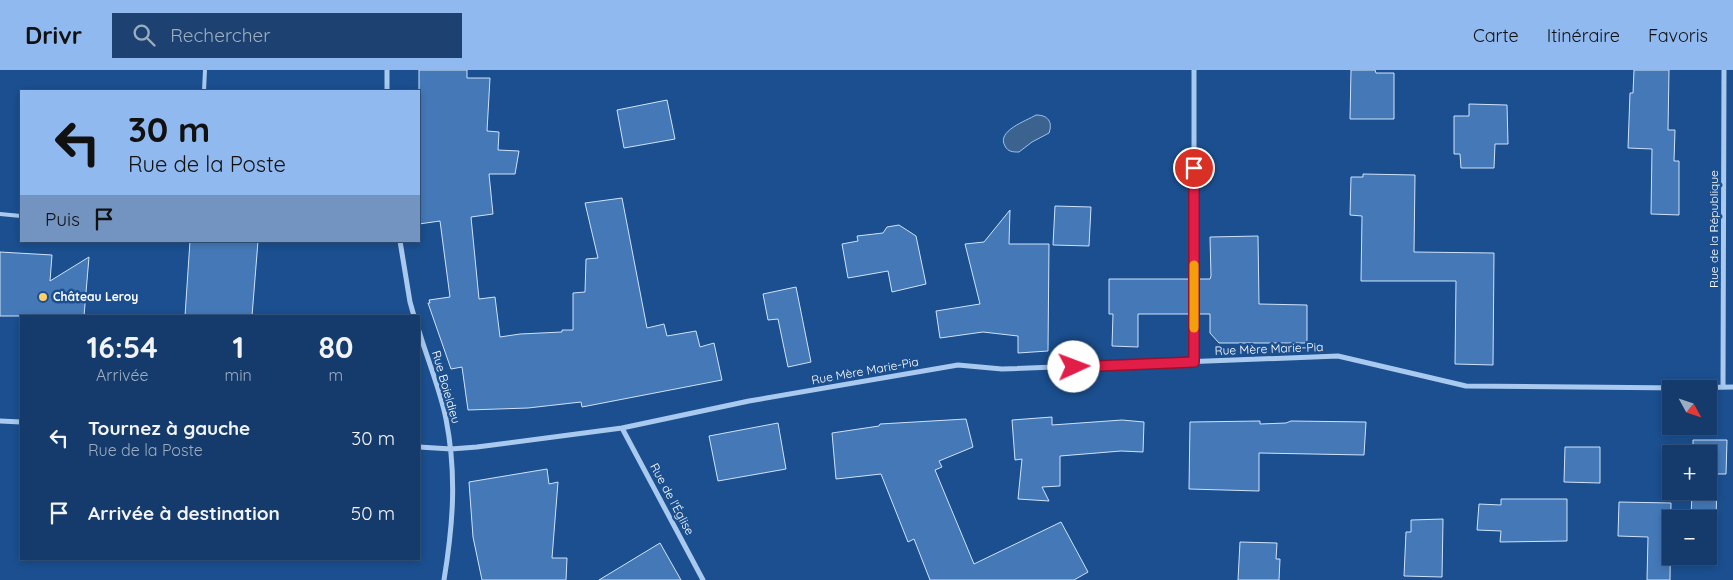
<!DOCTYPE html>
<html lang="fr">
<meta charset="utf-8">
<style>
body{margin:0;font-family:Quicksand,sans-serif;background:#1d4271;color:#f1f3f6;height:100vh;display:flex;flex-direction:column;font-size:19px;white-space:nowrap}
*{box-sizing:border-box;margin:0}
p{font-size:16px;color:#9dadc1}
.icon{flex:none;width:28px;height:28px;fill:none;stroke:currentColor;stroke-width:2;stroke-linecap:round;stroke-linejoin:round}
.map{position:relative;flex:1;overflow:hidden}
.side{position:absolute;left:20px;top:245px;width:400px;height:245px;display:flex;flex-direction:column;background:#143b6b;border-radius:0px;box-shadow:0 2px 8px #0003,0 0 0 1px #33557e}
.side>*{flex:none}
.hud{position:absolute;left:20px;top:20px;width:400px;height:152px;border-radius:0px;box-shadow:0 2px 8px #0003,0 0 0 1px #33557e;background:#90b9f0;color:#111;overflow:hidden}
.needle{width:32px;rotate:130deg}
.controls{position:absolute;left:1662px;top:310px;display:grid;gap:10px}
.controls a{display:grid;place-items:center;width:55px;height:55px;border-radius:0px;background:#143b6b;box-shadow:0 2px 8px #0003,0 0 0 1px #33557e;font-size:25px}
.pin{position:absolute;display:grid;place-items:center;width:42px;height:42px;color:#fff;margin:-21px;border:2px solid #fff;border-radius:50%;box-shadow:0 1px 5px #0007}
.me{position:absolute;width:55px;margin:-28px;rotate:88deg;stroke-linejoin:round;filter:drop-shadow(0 0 4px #0008)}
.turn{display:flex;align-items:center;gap:18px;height:105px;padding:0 25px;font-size:22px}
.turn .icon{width:65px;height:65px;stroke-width:2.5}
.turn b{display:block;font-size:35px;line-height:42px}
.then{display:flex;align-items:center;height:48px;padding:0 25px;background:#0003;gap:10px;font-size:19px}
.eta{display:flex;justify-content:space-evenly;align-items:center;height:85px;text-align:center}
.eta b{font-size:30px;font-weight:700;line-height:35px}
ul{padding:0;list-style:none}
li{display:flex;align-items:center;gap:15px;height:75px;padding:0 25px}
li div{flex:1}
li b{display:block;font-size:19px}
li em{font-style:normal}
header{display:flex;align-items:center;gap:30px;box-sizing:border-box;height:70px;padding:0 25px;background:#90b9f0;color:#111}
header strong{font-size:24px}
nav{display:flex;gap:28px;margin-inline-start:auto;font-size:18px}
.search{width:350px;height:45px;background:#1d4271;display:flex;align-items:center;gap:12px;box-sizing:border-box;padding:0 18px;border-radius:0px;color:#9dadc1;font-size:19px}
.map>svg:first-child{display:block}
.water{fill:#3c6290;stroke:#9cc4f0}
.building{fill:#4478b7;stroke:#cfe3fa}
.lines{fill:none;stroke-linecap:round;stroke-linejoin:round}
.lane{stroke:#a9c9ee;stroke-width:4}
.street{stroke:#a9c9ee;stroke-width:5}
.route-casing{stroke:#92132f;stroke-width:12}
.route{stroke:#e11d48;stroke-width:9}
.slow{stroke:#f59e0b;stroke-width:9}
.poi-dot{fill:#ffd166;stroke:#1b4f8f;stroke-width:2}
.labels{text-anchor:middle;stroke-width:5;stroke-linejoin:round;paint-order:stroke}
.street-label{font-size:12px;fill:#fff;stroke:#1b4f8f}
.poi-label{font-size:12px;font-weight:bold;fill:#fff;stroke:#1b4f8f;text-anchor:start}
</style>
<header>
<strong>Drivr</strong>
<div class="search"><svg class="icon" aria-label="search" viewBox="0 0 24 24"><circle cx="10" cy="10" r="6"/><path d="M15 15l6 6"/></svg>Rechercher</div>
<nav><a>Carte</a><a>Itinéraire</a><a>Favoris</a></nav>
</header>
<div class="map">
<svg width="1733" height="510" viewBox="0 0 1733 510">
<rect width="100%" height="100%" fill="#1b4f8f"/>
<path class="water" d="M1036,45C1048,45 1053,52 1049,63L1032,72L1019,82C1013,82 1008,82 1005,76C996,61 1026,51 1036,45Z"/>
<path class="building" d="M419,0H467V8H490L487,61L499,62L498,80L519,81L515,104H489L493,144L471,147L479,229L495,227L500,267L520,264L562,262V260H573V223L585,222L586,189L598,188L585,133L622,128L647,258L664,254L667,266L696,261L700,277L714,273L722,310L582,337L581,332L528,338L468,340L462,297L451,299L428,233H430L429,230L450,227L440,151L419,154Z
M1351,0H1375L1376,3H1394V49H1350Z
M1634,0H1669L1668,60H1675L1674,91H1679V145L1651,144L1652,79L1628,78L1630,23H1633Z
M667,30L675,69L624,78L617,40Z
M1469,34L1507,35L1508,74H1495L1494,98H1461L1460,84H1454V46H1469Z
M1363,104L1415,105L1414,182L1494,183L1493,295L1455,294L1456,211H1361L1362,146L1350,145L1351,107H1363Z
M1055,136L1091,137L1089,176L1053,175Z
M1010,140L1009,174H1049L1048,281L1018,283V266L983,262L940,268L936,241L980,234L965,174L984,172Z
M899,155L916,166L926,214L892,222L888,201L848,208L842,174L858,171L857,166L883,163L887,157Z
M1258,166L1259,234L1307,235V273H1219L1210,263V244H1198V209H1210L1211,206L1210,167Z
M190,171H258L252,246H185Z
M0,182L52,185L50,211L89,187L84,246H0Z
M1109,209H1190V244H1138V277L1112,276L1113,244H1109Z
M796,217L811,292L788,297L778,249L768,250L763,224Z
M1052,347V355L1122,350L1144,352L1143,382L1121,381L1060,386V416L1042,417L1049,431L1018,429L1022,389L1015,390L1012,350Z
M966,349L973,377L939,391L942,397L935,400L974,494L1061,452L1088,502L1074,510H930L914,469L908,472L881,404L836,409L832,363L879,356L880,354Z
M1260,351V354L1286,353L1291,351L1366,352L1364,385L1259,383V421L1189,419L1190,352Z
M778,353L786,399L718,411L709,366Z
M1693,370H1727L1726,404H1717L1716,455H1709V449H1691L1692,421H1709V384H1693Z
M1565,377H1600V413L1564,412Z
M547,399L549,414L558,412L552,488H567L566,510H482L473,467L469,412Z
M1501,429H1567V471L1500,472L1501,461L1477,460L1479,434L1501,435Z
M1619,432L1671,433L1670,510H1647L1648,467L1618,466Z
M1443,449L1442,507L1404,506L1406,462H1411V450Z
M1240,472L1277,473L1276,489H1280L1279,510H1238Z
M660,473L681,510H599Z"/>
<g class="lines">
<path class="lane" d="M204,21L205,0
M0,144L21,146"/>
<path class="street" d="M387,0V21
M400,171L410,232L414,246
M419,261C427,288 441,322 446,349C457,405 453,455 444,510
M1194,292V0
M1723,317L1724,0
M0,351L21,352
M622,358L703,510
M419,377L451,379L477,377L622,358L749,331L958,295L1002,299L1338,286L1466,316L1682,318L1733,317"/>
</g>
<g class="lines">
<defs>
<path id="route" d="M1074,297L1194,292V98"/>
</defs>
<use href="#route" class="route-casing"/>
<use href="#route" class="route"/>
<path class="slow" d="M1194,258V195"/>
</g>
<circle class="poi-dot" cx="43" cy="227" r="5"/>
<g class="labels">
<g class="street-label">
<text transform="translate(1714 159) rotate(-90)" y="4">Rue de la République</text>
<text transform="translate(1269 279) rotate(-2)" y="4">Rue Mère Marie-Pia</text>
<text transform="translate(865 301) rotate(-10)" y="4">Rue Mère Marie-Pia</text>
<text transform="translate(446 317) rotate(74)" y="4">Rue Boieldieu</text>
<text transform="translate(672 429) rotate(62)" y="4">Rue de l'Église</text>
</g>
<g class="poi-label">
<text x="53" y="231">Château Leroy</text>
</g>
</g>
</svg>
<div class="controls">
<a><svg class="needle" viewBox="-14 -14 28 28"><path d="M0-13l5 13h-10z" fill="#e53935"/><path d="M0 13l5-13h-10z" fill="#9dadc1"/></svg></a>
<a>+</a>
<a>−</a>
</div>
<div class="pin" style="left:1194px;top:98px;background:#d93025"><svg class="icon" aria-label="arrive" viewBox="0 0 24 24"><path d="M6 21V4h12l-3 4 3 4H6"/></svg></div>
<svg class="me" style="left:1074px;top:297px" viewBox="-20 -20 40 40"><circle r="19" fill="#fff"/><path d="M0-13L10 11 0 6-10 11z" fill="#e11d48"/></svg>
<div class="hud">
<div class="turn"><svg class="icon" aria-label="left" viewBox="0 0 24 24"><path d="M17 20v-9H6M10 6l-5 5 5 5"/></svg><div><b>30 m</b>Rue de la Poste</div></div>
<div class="then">Puis<svg class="icon" aria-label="arrive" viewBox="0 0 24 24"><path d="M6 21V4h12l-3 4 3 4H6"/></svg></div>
</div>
<section class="side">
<div class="eta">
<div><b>16:54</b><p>Arrivée</p></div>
<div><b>1</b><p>min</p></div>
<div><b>80</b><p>m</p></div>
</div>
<ul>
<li><svg class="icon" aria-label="left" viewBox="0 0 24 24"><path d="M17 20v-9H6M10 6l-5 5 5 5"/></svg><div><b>Tournez à gauche</b><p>Rue de la Poste</p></div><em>30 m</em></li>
<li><svg class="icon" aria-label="arrive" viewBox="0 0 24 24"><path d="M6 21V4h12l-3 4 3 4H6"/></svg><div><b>Arrivée à destination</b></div><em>50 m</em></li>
</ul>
</section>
</div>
